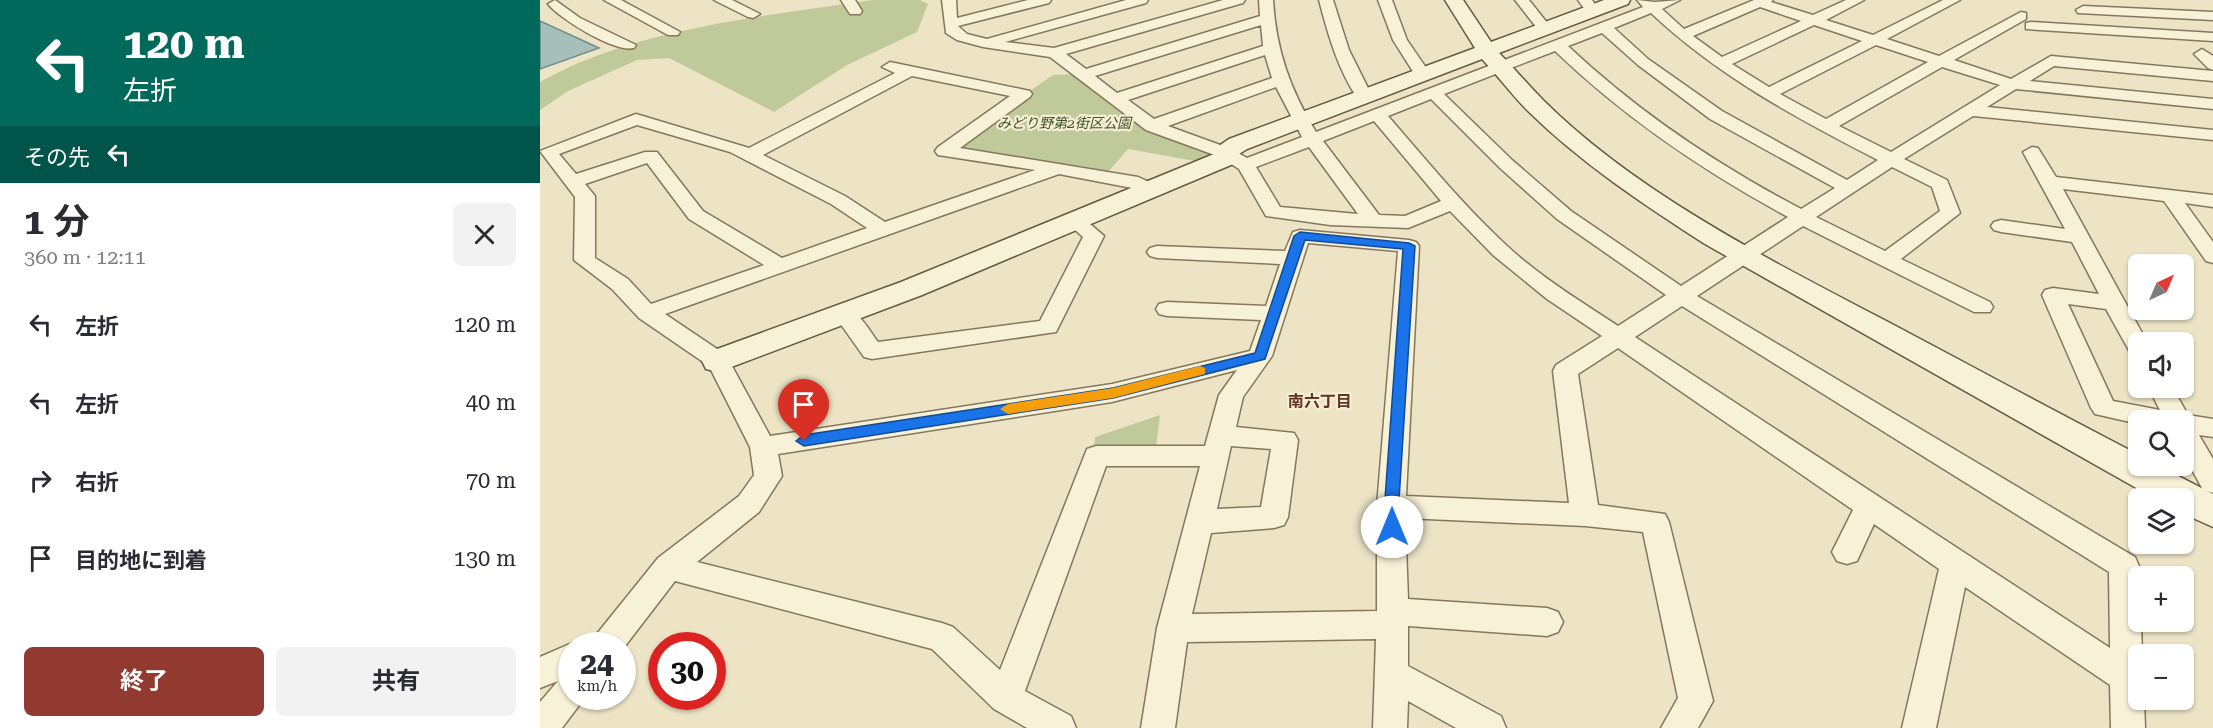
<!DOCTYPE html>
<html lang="ja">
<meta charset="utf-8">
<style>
body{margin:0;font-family:"Roboto Serif","Noto Sans JP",serif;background:#f2f2f3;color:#2b2b33;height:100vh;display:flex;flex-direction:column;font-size:22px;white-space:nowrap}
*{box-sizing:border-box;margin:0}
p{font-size:20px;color:#7c7c81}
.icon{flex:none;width:33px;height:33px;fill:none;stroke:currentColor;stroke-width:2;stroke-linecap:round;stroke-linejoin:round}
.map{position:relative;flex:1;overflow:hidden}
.panel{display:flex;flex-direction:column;background:#fff;width:540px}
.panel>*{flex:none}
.top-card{background:#00695c;color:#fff;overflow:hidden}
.needle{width:39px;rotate:44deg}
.tools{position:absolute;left:1588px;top:254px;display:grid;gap:12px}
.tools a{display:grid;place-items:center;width:66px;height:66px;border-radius:9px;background:#fff;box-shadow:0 2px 4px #0004;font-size:30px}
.speed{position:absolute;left:18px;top:632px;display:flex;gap:12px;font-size:30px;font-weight:700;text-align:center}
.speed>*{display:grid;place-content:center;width:78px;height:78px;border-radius:50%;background:#fff;box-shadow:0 2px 4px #0004;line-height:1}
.speed small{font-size:15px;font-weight:400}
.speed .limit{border:9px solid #d22;background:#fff;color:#111}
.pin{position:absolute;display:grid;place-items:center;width:51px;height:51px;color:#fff;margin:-62px -26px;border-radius:50% 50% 50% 0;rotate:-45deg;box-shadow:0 0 6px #0007}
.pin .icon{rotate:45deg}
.me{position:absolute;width:66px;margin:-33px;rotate:0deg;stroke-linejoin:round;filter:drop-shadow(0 0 4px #0008)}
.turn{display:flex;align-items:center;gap:21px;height:126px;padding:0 24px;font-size:27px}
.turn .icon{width:78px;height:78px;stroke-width:2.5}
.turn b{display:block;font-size:42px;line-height:51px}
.then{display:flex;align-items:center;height:57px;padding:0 24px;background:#0003;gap:12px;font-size:22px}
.round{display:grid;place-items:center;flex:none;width:63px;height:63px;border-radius:9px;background:#f2f2f3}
.headline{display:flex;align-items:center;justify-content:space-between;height:102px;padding:0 24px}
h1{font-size:36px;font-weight:700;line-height:45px}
.action{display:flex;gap:12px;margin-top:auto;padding:12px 24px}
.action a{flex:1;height:69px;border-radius:9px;background:#923930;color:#fff;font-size:24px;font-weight:700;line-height:69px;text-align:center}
.action a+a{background:#f2f2f3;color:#2b2b33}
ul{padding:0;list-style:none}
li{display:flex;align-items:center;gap:18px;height:78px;padding:0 24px}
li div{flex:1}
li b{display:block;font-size:22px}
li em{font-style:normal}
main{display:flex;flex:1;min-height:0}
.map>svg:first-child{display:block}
.green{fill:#bfc99a}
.water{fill:#a7bfbb;stroke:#6e8d89;stroke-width:1.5}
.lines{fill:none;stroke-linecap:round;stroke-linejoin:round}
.street-casing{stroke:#86775c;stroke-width:3}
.secondary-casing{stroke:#68583f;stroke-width:3}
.street{fill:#f7f1d8;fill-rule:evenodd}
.secondary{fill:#f7f1d8;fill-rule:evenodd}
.route{fill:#1a73e8;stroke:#114b97;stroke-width:1.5}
.slow{fill:#f59e0b}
.labels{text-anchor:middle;stroke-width:4.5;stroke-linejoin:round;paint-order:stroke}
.far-park-label{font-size:14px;font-style:italic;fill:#435227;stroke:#f4eed5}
.neighbourhood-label{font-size:16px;font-weight:bold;fill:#613521;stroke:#f4eed5}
</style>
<main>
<section class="panel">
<div class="top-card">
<div class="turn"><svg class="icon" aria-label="left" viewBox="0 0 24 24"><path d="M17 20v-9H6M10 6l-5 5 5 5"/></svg><div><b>120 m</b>左折</div></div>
<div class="then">その先<svg class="icon" aria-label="left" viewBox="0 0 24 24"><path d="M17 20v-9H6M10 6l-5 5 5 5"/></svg></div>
</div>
<div class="headline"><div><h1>1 分</h1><p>360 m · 12:11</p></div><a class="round"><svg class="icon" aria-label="close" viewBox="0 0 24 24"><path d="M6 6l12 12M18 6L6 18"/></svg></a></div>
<ul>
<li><svg class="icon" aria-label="left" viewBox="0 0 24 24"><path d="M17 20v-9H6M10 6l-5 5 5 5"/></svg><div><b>左折</b></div><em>120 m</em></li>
<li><svg class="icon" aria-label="left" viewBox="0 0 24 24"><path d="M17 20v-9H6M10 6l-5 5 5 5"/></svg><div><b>左折</b></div><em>40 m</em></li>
<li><svg class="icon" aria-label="right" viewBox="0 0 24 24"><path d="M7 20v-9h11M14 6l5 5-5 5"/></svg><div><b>右折</b></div><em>70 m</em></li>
<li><svg class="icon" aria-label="arrive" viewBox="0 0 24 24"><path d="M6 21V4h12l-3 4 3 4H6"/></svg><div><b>目的地に到着</b></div><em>130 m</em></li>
</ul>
<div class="action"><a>終了</a><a>共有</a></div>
</section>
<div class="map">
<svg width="1673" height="728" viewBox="0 0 1673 728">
<rect width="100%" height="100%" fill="#ece4c5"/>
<path class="green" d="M333,0H380L388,4L377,32L307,65L234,112L129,58L97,60L28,91L0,110V82C95,28 225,16 333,0Z
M533,74L677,154L655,161L588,149L568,172L407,148L513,75Z
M620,415L616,448H554L555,437Z"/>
<path class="water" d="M0,21L59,48L0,69Z"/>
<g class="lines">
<defs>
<path id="street" d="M15,0L40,18L96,45L94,48C75,53 20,19 8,4Z
M64,0H81L140,32L138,35H128Z
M174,0H192L220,14L213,18L208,17Z
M301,0H315L322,11L320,14H310Z
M402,0H416L417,18L488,0H511L509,3L418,26L427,34L447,39L586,0H608L606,3L465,42L514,48L683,0H705L703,3L526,54L546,69L720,16L719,0H733C736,50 750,89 776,132L1103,7L1097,0L1115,2L1140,0L1122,9L1144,29L1214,0H1233L1231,2L1273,15L1306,0H1324L1286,20L1333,35L1403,0H1420L1347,39L1399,56L1481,12L1486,13V19L1414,60L1471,79L1511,56L1673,71V81L1514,66L1490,81L1673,99V109L1476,89L1447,107L1673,130V140L1433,116L1364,159L1407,180L1420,213L1361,259L1450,302L1453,307L1450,312H1434L1263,226L1157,296L1595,557L1599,566L1602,654H1599V699H1604L1605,728H1571L1570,685L1425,587L1396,728H1362L1399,569L1334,524L1317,561L1307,564L1297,561L1292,552L1313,510L1078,348L1038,374L1058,505L1125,514L1129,522L1173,701L1158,728H1121L1138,698L1103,532L1045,526L865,518L868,599L1007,608L1018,612L1023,622L1018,632L1007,636L868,626V666L961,716L966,728H916L868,701L867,728H833L836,639L647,642L635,728H601L617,628L660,466H566L485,691L531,716L536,728H487L454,709L392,649L135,581L82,650V645H51L56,635L118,558L199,496L214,475L210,447L169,366L99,318L72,289L34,260L35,197L0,151L96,114L209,148L355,73L342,67L350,62L490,91L492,94L490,97L420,148L598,177L618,186L620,190L611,196L592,188L519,174L125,314L186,355L230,436L572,384L710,351L721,320L627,316L619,314L616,309L619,304L627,302L726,306L740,264L617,258L610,256L607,252L610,248L617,246L745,251L753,232L760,230L869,240L876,242L879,246L866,496L1029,503L1013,371L1016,365L1062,336L1007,299L953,255L910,211L868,228L790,225L726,216L699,169L680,157L606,130L510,57L443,47L417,40L406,33ZM1220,7L1261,21L1182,57L1153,36ZM1111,13C1178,76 1256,118 1338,160L1307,180L1182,111L1108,59L1074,28ZM721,25L723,46L577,93L555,76ZM1274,25L1322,41L1229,87L1192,64ZM1062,33L1098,65L1170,119L1295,188L1261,209C1176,164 1098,112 1028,46ZM1336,45L1388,62L1286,119L1240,94ZM1015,51C1085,118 1163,171 1248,217L1141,286L1031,211L972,160L904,94ZM725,55L732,78L614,119L588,100ZM1402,67L1460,85L1351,152L1299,126ZM372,76L470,96L398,147L395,151L398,155L495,170L345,222L305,196L223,155ZM736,87L762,137L707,158L691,149L628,126ZM891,99L960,168L1017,219L1126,295L1078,326C1040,301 999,276 966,245C923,205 886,160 848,116ZM834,121L901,201L865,216L839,215L783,141ZM97,125L190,152L291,204L327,228L242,258L163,211L117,152H105L36,174L19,154ZM769,147L818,214L740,207L716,167ZM107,163L149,219L224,265L111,304L88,279L55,258V196L45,184ZM1352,167L1392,187L1400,211L1345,251L1276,217ZM768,243L858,251L837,506V611L652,614L671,533L734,528L744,525L748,517L758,440L754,433L696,427L703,397L732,356ZM1142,306L1569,572L1570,648L1095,337ZM697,370L679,395L665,446H556L547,449L460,670L413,627L402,623L157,562L219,512L242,476L238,454L572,402ZM691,446L731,449L721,507L677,509Z
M779,0H793L809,50L832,96L830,99H818C798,70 788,34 779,0Z
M838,0H852L867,40L891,75L889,78H877L853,40Z
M975,0H989L1012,29L1010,32H1000Z
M1038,0H1052L1060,11L1058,14H1048Z
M1543,6L1673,12V20L1538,13L1536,10Z
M1491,22L1673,33V41L1486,29V23Z
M1662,49L1673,56V70L1668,68L1654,54Z
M1492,147L1498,148L1516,177L1673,195V207L1645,203L1673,242V263L1666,261L1624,201L1523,189L1607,342H1599V357L1591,354L1566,309L1528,304L1573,401L1620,410L1608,387H1632L1648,415L1673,419V437L1659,435L1673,459V493L1663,490L1644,455V420H1599V424L1555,414L1551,408L1502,295L1505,290L1513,288L1559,294L1532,242L1461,232L1454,230L1451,226L1454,222L1461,220L1525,229L1483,152Z
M535,215L542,217L564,236L516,332L332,359L324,357L295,316L298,311C318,306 327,328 338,342L500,321L543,237L525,221L528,217Z
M32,643L37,645H32V696H46L22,728H0V702L18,681L0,688V657Z"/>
<path id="secondary" d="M905,0H923L951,42L1064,0H1090L1088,4L959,53C974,68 988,85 1003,100C1096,193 1233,262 1350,323C1433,367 1516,412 1599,455V465H1617L1673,494V527L1644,514V498H1614L1165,244C1103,204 1041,163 988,111C972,95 958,76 942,59L707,149L699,154L701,157L698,162L382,295L178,372L166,369L162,361L166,353L361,282L674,154L676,148L689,139L935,48Z"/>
</defs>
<use href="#street" class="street-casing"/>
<use href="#secondary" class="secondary-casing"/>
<use href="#street" class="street"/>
<use href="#secondary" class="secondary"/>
</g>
<path class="route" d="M760,232L869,243L875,246L857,532H846L843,527L863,249L765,240L725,359L573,398L264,446L256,441L264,435L573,388L715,353L754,236Z"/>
<path class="slow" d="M660,366L665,368V374L573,398L468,414L460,409L468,404L573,388Z"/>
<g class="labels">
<g class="far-park-label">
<text x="524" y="128">みどり野第2街区公園</text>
</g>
<g class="neighbourhood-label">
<text x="780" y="407">南六丁目</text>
</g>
</g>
</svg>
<div class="tools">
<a><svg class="needle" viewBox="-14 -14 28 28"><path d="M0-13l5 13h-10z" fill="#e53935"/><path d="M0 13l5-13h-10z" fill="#7c7c81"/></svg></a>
<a><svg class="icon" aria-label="sound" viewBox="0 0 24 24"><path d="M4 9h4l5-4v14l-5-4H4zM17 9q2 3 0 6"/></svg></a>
<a><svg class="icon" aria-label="search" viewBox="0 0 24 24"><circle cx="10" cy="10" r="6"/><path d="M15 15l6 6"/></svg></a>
<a><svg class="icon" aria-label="layers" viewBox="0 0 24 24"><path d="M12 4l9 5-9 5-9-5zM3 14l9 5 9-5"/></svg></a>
<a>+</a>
<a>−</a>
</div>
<div class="speed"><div>24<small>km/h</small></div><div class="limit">30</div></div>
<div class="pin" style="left:264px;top:441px;background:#d93025"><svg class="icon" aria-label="arrive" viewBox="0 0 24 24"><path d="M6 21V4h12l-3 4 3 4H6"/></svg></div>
<svg class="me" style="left:852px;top:527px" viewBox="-20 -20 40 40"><circle r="19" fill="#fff"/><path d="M0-13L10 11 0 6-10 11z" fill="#1a73e8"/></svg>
</div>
</main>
